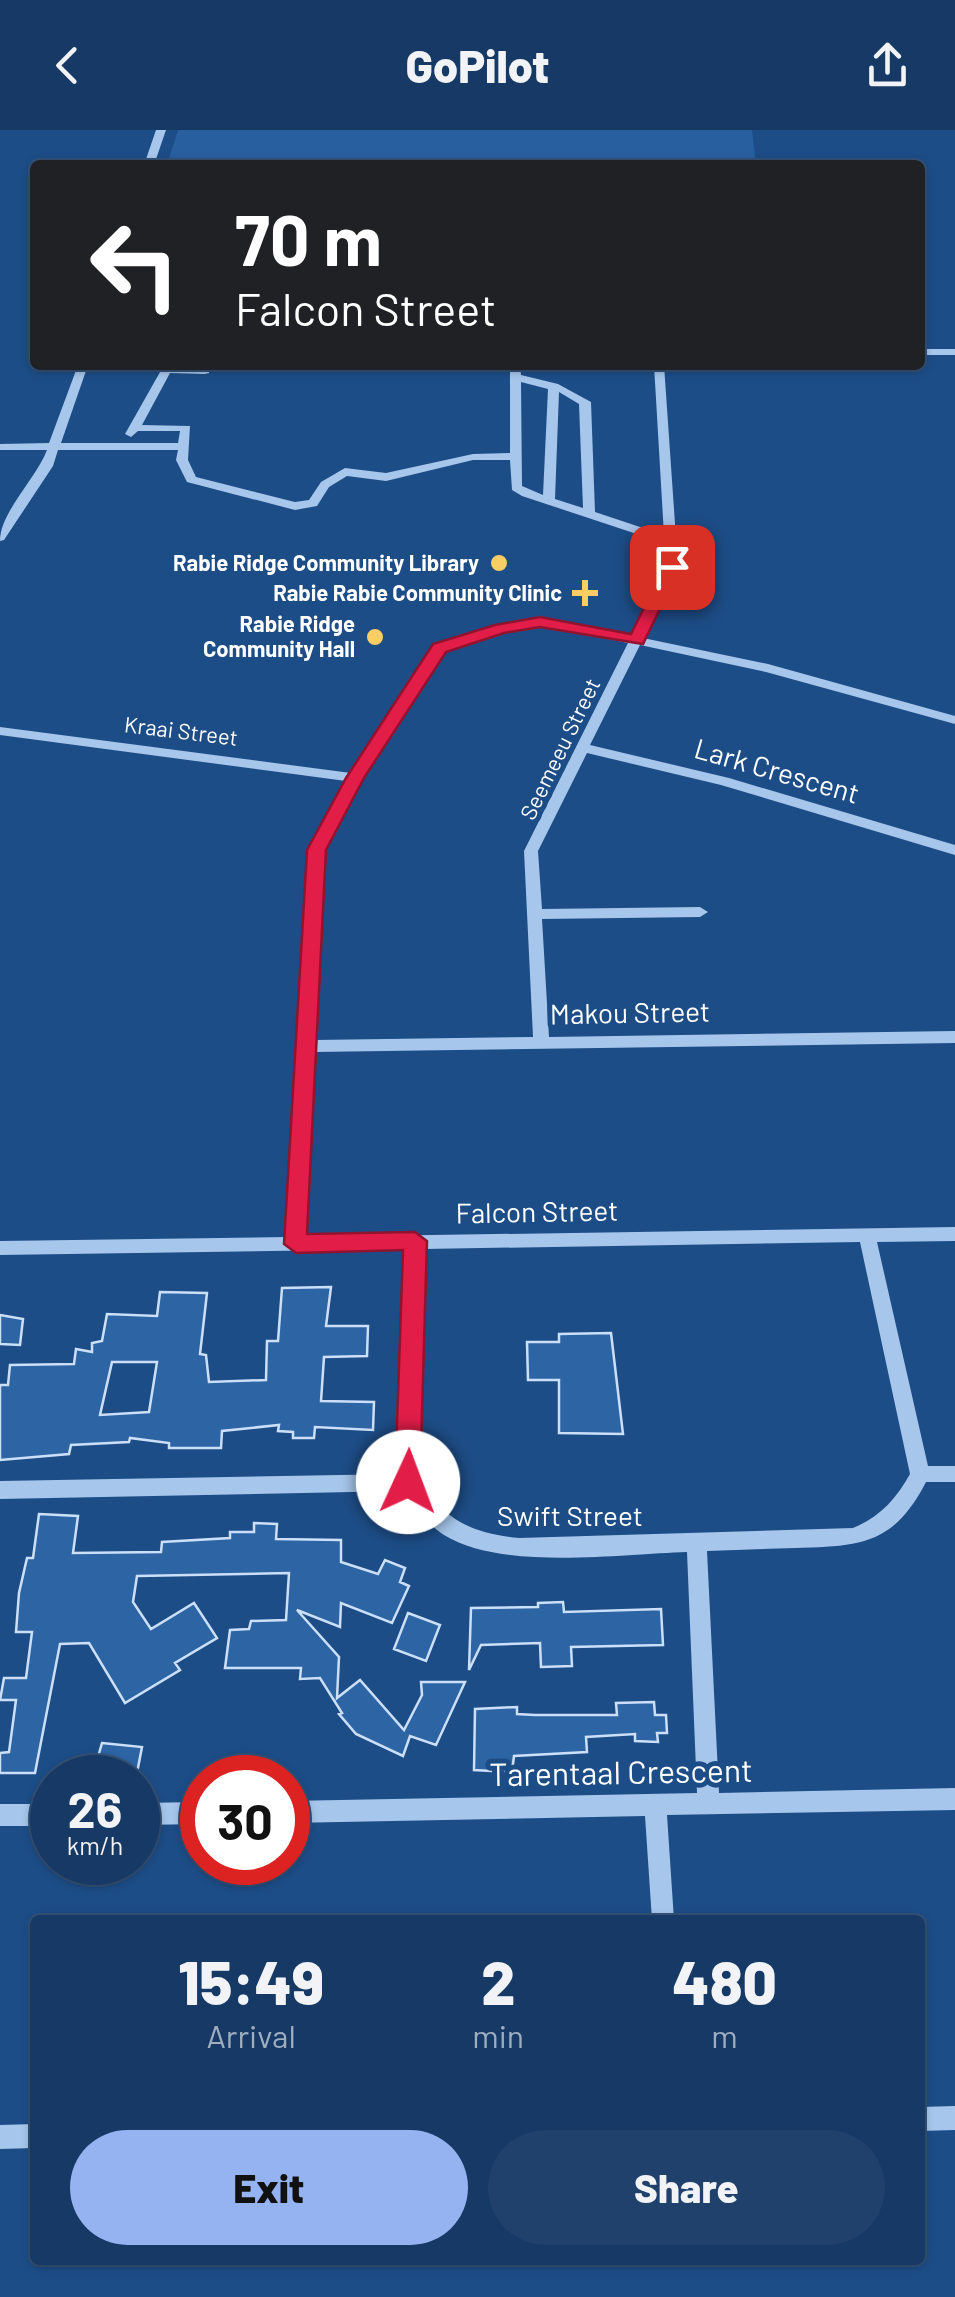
<!DOCTYPE html>
<style>
body{margin:0;font-family:Barlow,sans-serif;background:#1f416b;color:#f1f3f6;height:100vh;display:flex;flex-direction:column;font-size:38px;white-space:nowrap}
*{box-sizing:border-box;margin:0}
p{font-size:32px;color:#9eadbf}
.icon{flex:none;width:55px;height:55px;fill:none;stroke:currentColor;stroke-width:2;stroke-linecap:round;stroke-linejoin:round}
.map{position:relative;flex:1;overflow:hidden}
.sheet{position:absolute;left:30px;top:1785px;width:895px;height:350px;display:flex;flex-direction:column;background:#163a65;border-radius:10px;box-shadow:0 2px 8px #0004,0 0 0 2px #355479}
.sheet>*{flex:none}
.top-card{position:absolute;left:30px;top:30px;width:895px;height:210px;border-radius:10px;box-shadow:0 2px 8px #0004,0 0 0 2px #355479;background:#202124;color:#fff;overflow:hidden}
.speed{position:absolute;left:30px;top:1625px;display:flex;gap:20px;font-size:50px;font-weight:700;text-align:center}
.speed>*{display:grid;place-content:center;width:130px;height:130px;border-radius:50%;background:#163a65;box-shadow:0 2px 8px #0004,0 0 0 2px #355479;line-height:1}
.speed small{font-size:25px;font-weight:400}
.speed .limit{border:15px solid #d22;background:#fff;color:#111}
.pin{position:absolute;display:grid;place-items:center;width:85px;height:85px;color:#fff;margin:-42px;border-radius:20px;box-shadow:0 5px 15px #0006}
.me{position:absolute;width:110px;margin:-55px;rotate:2deg;stroke-linejoin:round;filter:drop-shadow(0 0 8px #0008)}
.turn{display:flex;align-items:center;gap:35px;height:210px;padding:0 40px;font-size:45px}
.turn .icon{width:130px;height:130px;stroke-width:2.5}
.turn b{display:block;font-size:70px;line-height:85px}
.eta{display:flex;justify-content:space-evenly;align-items:center;height:170px;text-align:center}
.eta b{font-size:60px;font-weight:800;line-height:70px}
.primary-button{display:flex;gap:20px;margin-top:auto;padding:20px 40px}
.primary-button a{flex:1;height:115px;border-radius:60px;background:#95b2f1;color:#111;font-size:40px;font-weight:800;line-height:115px;text-align:center}
.primary-button a+a{background:#1f416b;color:#f1f3f6}
header{display:flex;justify-content:space-between;align-items:center;height:130px;padding:0 40px;background:#163a65;font-size:45px;font-weight:800}
.map>svg:first-child{display:block}
.green{fill:#275f9f}
.building{fill:#2d64a4;stroke:#cbe0f8;stroke-width:2.5;fill-rule:evenodd}
.lines{fill:none;stroke-linecap:round;stroke-linejoin:round}
.minor{fill:#a6c6eb;fill-rule:evenodd}
.route{fill:#e11d48;stroke:#92132f;stroke-width:2.5}
.poi-dot{fill:#facd65;stroke:#1d4d87;stroke-width:4}
.labels{text-anchor:middle;stroke-width:10;stroke-linejoin:round;paint-order:stroke}
.far-poi-label{font-size:22px;font-weight:bold;fill:#fff;stroke:#1d4d87;text-anchor:end}
.far-street-label{font-size:22px;fill:#fff;stroke:#1d4d87}
.street-label{font-size:28px;fill:#fff;stroke:#1d4d87}
.near-street-label{font-size:32px;fill:#fff;stroke:#1d4d87}
</style>
<header><svg class="icon" aria-label="back" viewBox="0 0 24 24"><path d="M15 5l-7 7 7 7"/></svg>GoPilot<svg class="icon" aria-label="share" viewBox="0 0 24 24"><path d="M12 15V3M7 8l5-5 5 5M5 13v7h14v-7"/></svg></header>
<div class="map">
<svg width="955" height="2167" viewBox="0 0 955 2167">
<rect width="100%" height="100%" fill="#1d4d87"/>
<path class="green" d="M178,0H752L756,35H167Z"/>
<path class="building" d="M331,1157L326,1196H368L367,1226L324,1227L321,1271L374,1272L373,1300L315,1297L314,1308H293V1302L278,1301L279,1295L222,1301L221,1318H169V1313L130,1308L129,1312L71,1315L69,1324L0,1330V1255H8L10,1235L74,1234L76,1219L92,1222V1213L102,1211L107,1184L157,1186L160,1162L207,1163L200,1224L206,1225L209,1252L266,1250L267,1211H278L282,1158ZM112,1232H157L149,1282L100,1285Z
M0,1185L23,1189L20,1215L0,1214Z
M611,1203L623,1304L559,1303V1250H528L527,1212H559V1204Z
M39,1384L78,1386L73,1423L161,1422L162,1412L230,1408V1402H254V1393L277,1394L276,1409L341,1410V1432L378,1444L385,1430L405,1438L400,1452L409,1456L392,1493L341,1473L340,1497L297,1480L339,1527L337,1568L360,1550L404,1600L422,1565L421,1552H465L436,1615L410,1606L403,1626L356,1604L339,1584L342,1583L320,1548L300,1549L301,1538H225L230,1500L249,1499L251,1491L286,1490L289,1443L137,1446L133,1472L151,1499L194,1473L217,1508L175,1533L180,1540L125,1573L89,1513L60,1514L35,1643H0V1623L9,1622L16,1570H0L4,1548H26L32,1502H16L19,1463L27,1428H33Z
M563,1472L564,1482L661,1479L663,1515L571,1517L572,1536L541,1537L540,1513L481,1515L469,1540L471,1478L538,1477V1473Z
M408,1483L440,1495L426,1531L394,1519Z
M654,1572L655,1585H666L667,1603H657L658,1612L635,1611V1604L586,1607L587,1622L514,1626L512,1642L474,1640L475,1579L517,1577V1584L535,1585H617L616,1573Z
M102,1613L142,1617L136,1648H92Z"/>
<g class="lines">
<path class="minor" d="M156,0H166L154,35H144Z
M920,219H955V225H920Z
M78,235H88L61,313H178L180,301H138L131,307L125,304L164,235L209,239V243L205,244L170,243L142,295L190,296L188,330L196,347L295,372L309,370L321,352L345,338L386,343L473,324L510,323V235H520L521,245L558,254L591,272L595,382L664,405L654,235H664L678,437L643,508L768,534L955,586V594L766,542L640,515L590,615L729,648L955,715V725L721,655L587,623L538,721L542,779L700,777L708,782L700,787L542,789L549,907L955,901V913L314,922L305,1107L955,1097V1111L877,1112L928,1336H955V1352H926C893,1416 859,1416 795,1418C765,1419 736,1420 707,1421L719,1663L955,1658V1680L667,1685L674,1790H652L645,1686L288,1693V1671L697,1663L687,1422C620,1424 502,1441 444,1405C427,1394 414,1377 402,1361L0,1369V1351L398,1344L406,1119L0,1125V1111L288,1107L310,721L346,651L0,605V597L351,643L434,515L517,491L550,489L631,506L666,437L664,413L522,366L512,360L510,330H473L386,351L347,346L329,357L317,376L295,380L187,352L176,330L178,320H58L53,336L4,410L0,411C0,382 36,349 47,320H0V314L49,313ZM521,252L548,259L543,365L522,356ZM559,262L579,274L583,378L555,369ZM550,497L628,513L524,721L533,907L315,910L324,721L362,648L444,521L518,499ZM860,1112L910,1344C896,1369 880,1387 853,1398L519,1408C469,1403 447,1390 417,1350L424,1119Z
M202,1672V1694L138,1695V1673Z
M0,1674H52V1696H0Z
M955,1976V2000L920,2001V1977Z
M35,1994V2018L0,2019V1995Z"/>
</g>
<path class="route" d="M666,433L680,437L643,514L540,497L504,503L446,522L364,648L326,720L307,1104L415,1102L427,1111L420,1352L416,1360L408,1363L399,1360L395,1352L403,1120L296,1123L284,1114L307,720L346,648L433,514L495,495L540,487L631,504Z"/>
<g class="poi-dot">
<circle cx="499" cy="433" r="10"/>
<path d="M580 448h10v10h10v10h-10v10h-10v-10h-10v-10h10z"/>
<circle cx="375" cy="507" r="10"/>
</g>
<g class="labels">
<g class="far-poi-label">
<text x="479" y="441">Rabie Ridge Community Library</text>
<text x="562" y="471">Rabie Rabie Community Clinic</text>
<text x="355" y="502">Rabie Ridge<tspan x="355" dy="25">Community Hall</tspan></text>
</g>
<g class="far-street-label">
<text transform="translate(181 601) rotate(7)" y="8">Kraai Street</text>
<text transform="translate(560 619) rotate(-64)" y="8">Seemeeu Street</text>
</g>
<g class="street-label">
<text transform="translate(777 641) rotate(16)" y="10">Lark Crescent</text>
<text transform="translate(630 883) rotate(-1)" y="10">Makou Street</text>
<text transform="translate(537 1082) rotate(-1)" y="10">Falcon Street</text>
<text x="570" y="1396">Swift Street</text>
</g>
<g class="near-street-label">
<text transform="translate(621 1643) rotate(-1)" y="11">Tarentaal Crescent</text>
</g>
</g>
</svg>
<div class="speed"><div>26<small>km/h</small></div><div class="limit">30</div></div>
<div class="pin" style="left:672px;top:437px;background:#d93025"><svg class="icon" aria-label="arrive" viewBox="0 0 24 24"><path d="M6 21V4h12l-3 4 3 4H6"/></svg></div>
<svg class="me" style="left:408px;top:1352px" viewBox="-20 -20 40 40"><circle r="19" fill="#fff"/><path d="M0-13L10 11 0 6-10 11z" fill="#e11d48"/></svg>
<div class="top-card">
<div class="turn"><svg class="icon" aria-label="left" viewBox="0 0 24 24"><path d="M17 20v-9H6M10 6l-5 5 5 5"/></svg><div><b>70 m</b>Falcon Street</div></div>
</div>
<section class="sheet">
<div class="eta">
<div><b>15:49</b><p>Arrival</p></div>
<div><b>2</b><p>min</p></div>
<div><b>480</b><p>m</p></div>
</div>
<div class="primary-button"><a>Exit</a><a>Share</a></div>
</section>
</div>
